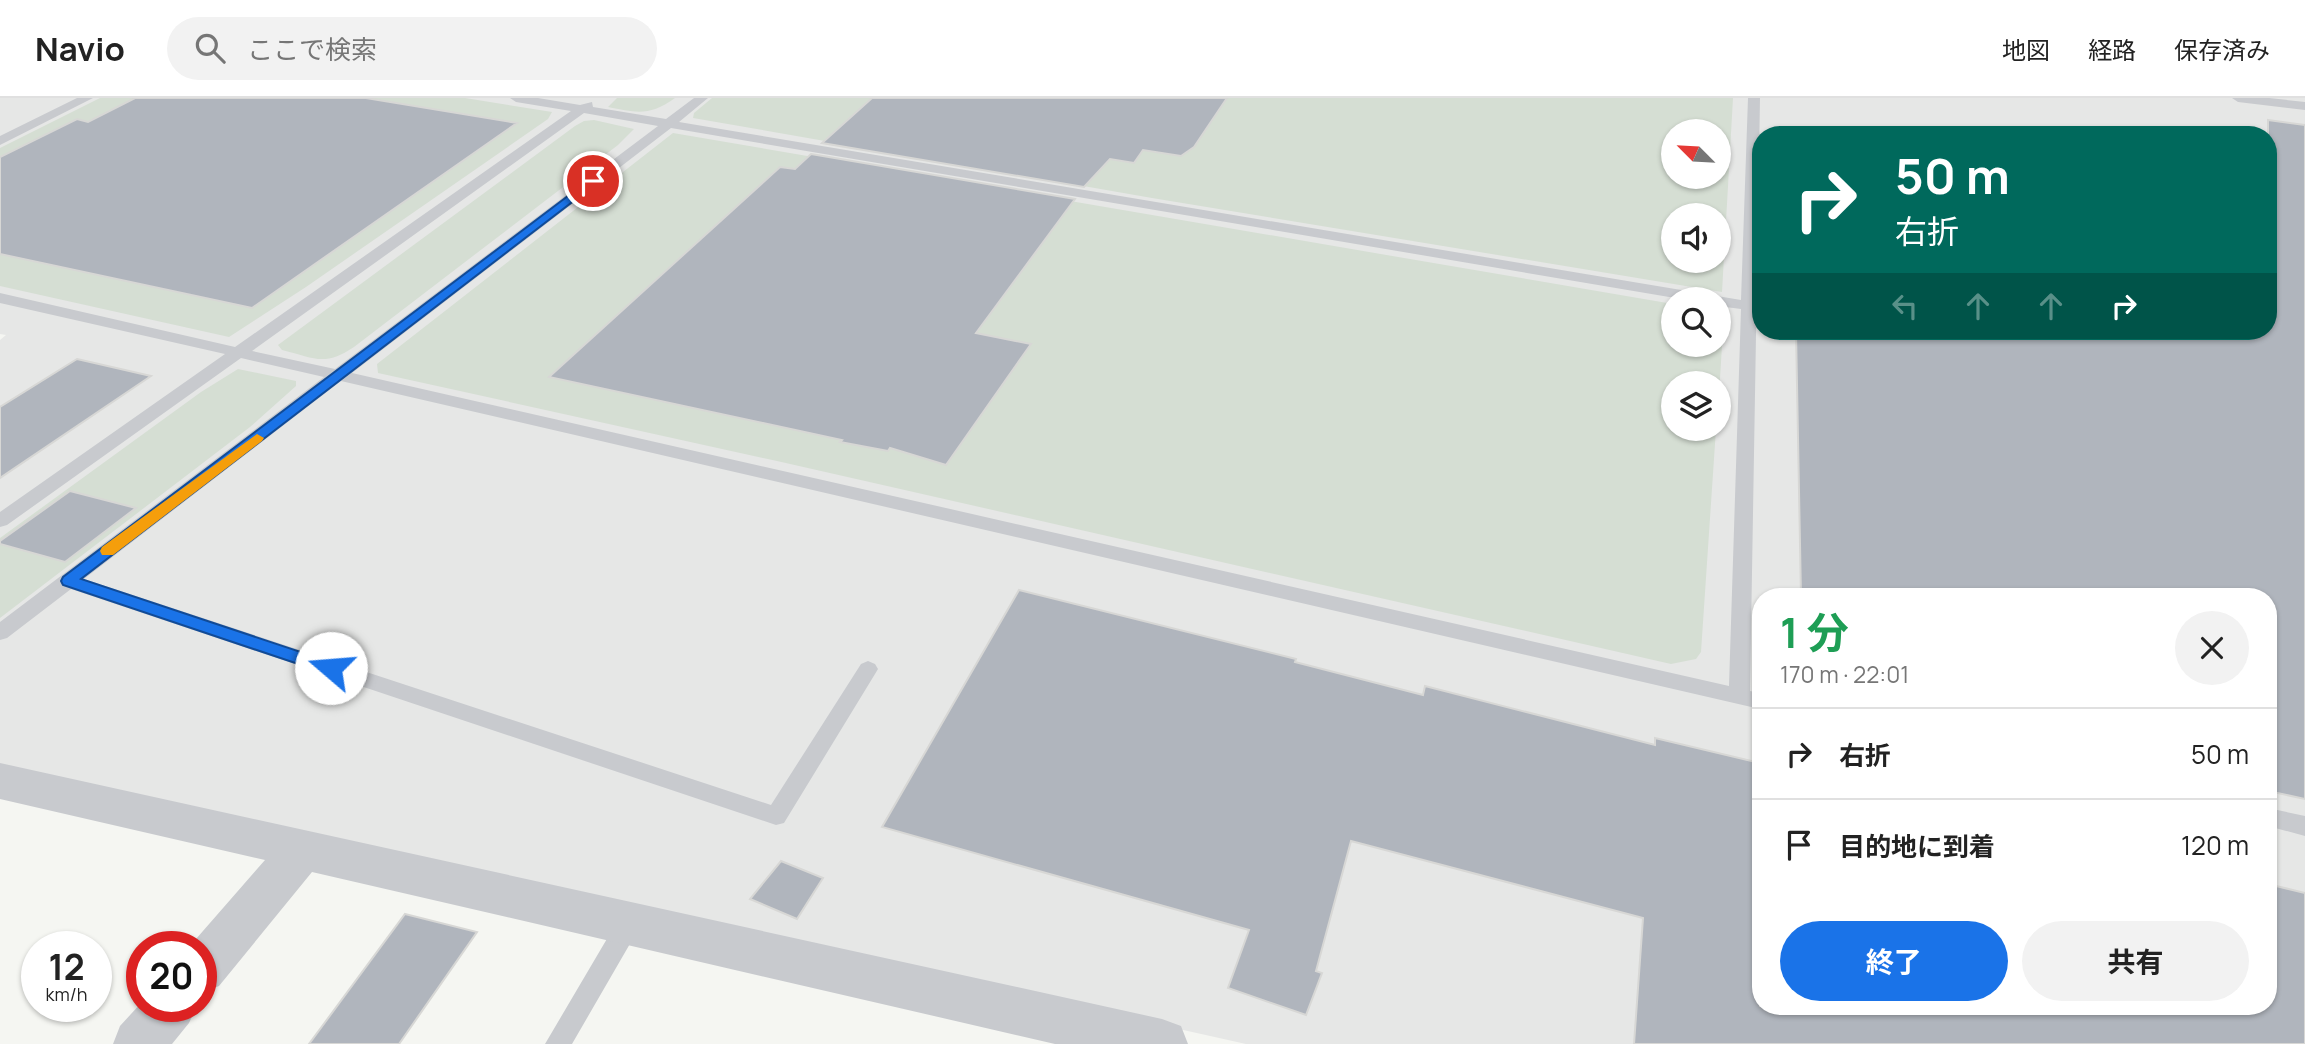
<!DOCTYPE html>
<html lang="ja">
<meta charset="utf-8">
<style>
body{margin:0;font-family:Manrope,"Noto Sans JP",sans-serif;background:#f2f2f2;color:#222;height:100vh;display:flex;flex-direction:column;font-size:26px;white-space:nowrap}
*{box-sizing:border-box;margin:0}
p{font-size:23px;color:#767676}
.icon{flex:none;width:38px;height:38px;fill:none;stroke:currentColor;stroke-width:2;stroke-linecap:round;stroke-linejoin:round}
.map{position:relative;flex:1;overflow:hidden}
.panel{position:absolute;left:1752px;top:490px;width:525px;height:427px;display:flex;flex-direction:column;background:#fff;border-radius:28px;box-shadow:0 2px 5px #0004}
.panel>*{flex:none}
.guide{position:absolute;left:1752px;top:28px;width:525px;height:214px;border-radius:28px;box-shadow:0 2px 5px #0004;background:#00695c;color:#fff;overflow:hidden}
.needle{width:46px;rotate:294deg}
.buttons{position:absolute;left:1661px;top:21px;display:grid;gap:14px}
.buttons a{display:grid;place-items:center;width:70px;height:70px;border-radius:50%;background:#fff;box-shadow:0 2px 5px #0004;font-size:35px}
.speed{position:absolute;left:21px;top:833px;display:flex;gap:14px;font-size:35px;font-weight:700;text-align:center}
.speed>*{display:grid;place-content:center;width:91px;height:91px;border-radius:50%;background:#fff;box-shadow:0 2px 5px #0004;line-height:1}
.speed small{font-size:18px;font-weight:400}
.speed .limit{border:10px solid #d22;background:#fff;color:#111}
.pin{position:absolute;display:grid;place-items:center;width:60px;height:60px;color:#fff;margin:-30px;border:4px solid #fff;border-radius:50%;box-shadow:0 2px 7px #0007}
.me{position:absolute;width:77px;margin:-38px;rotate:288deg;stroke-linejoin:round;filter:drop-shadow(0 0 5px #0008)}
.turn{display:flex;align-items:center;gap:24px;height:147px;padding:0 28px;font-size:32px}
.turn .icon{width:91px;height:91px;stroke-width:2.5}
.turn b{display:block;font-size:49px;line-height:60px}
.lanes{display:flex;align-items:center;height:66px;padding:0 28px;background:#0003;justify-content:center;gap:35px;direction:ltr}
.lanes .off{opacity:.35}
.round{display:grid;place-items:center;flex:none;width:74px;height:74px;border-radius:37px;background:#f2f2f2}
.overview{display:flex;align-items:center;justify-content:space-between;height:119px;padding:0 28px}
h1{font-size:42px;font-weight:700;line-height:52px;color:#1e9e55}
.action{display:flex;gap:14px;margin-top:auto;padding:14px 28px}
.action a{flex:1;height:80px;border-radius:42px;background:#1a73e8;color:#fff;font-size:28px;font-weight:700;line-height:80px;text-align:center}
.action a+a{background:#f2f2f2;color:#222}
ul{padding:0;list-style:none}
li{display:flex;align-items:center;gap:21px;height:91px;padding:0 28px;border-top:2px solid #e0e0e0}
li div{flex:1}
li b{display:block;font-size:26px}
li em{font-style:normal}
header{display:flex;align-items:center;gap:42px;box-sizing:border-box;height:98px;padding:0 35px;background:#fff;border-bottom:2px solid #e0e0e0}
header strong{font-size:33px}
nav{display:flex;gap:38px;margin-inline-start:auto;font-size:24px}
.search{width:490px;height:63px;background:#f2f2f2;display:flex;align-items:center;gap:18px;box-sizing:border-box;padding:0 24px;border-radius:38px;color:#767676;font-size:26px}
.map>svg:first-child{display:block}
.built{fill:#e6e7e6;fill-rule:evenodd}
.green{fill:#d5ded3;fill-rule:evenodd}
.building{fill:#b0b5bd;stroke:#d7d7d5;stroke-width:2}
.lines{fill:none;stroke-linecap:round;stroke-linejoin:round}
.lane{fill:#c8cace;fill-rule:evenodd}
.street{fill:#c8cace;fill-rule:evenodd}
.route{fill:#1a73e8;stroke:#114b97;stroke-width:2}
.slow{fill:#f59e0b}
</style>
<header>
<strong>Navio</strong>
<div class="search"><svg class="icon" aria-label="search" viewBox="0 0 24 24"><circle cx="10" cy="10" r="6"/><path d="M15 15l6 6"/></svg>ここで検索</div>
<nav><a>地図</a><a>経路</a><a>保存済み</a></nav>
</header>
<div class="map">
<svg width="2305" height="946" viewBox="0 0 2305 946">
<rect width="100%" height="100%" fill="#f5f6f2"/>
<path class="built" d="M0,0H2305V946H1246L0,668V242L6,237L0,236ZM1673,33H1718V79H1673ZM1760,37H2268V233H1760ZM1673,117H1718V163H1673ZM1673,201H1718V247H1673ZM1673,285H1718V331H1673ZM1760,499H2268V908H1760Z"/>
<path class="green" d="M100,0H465L552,14L548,21L306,189L229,239L0,188V50Z
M617,0H675C650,18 637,15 608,9Z
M712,0H1733L1722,194L1152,100L693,20L694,15ZM1673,33H1718V79H1673ZM1673,117H1718V163H1673Z
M594,22L634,31L618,47L354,249C324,269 315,260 282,252L278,247L575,28L584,23Z
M673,35L1673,206V247H1718L1719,214L1724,215L1719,297L1718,285H1673V331H1716L1701,554L1696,561L1671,566L777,363L378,275L377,266Z
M238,271L296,283V288L250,329L0,520V440L201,294Z"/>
<path class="building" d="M135,0H366L517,25L252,210L0,156V59L77,21L88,24Z
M872,0H1227L1194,49L1181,58L1143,52L1134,65L1110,61L1084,89L822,45Z
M2268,22L2305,27V701L2268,693V499H1801L1796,233H2268Z
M811,56L1075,101L976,235L1031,246L946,367L890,350L888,353L840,344L842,342L549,279L780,69L795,71Z
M77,261L151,278L0,380V309Z
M70,393L136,410L65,464L0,446V443Z
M1019,492L1296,561L1295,564L1423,597L1425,588L1655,647V640L1760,665V908H2268V786L2305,795V946H1634L1643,820L1351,743L1316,873L1322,875L1306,917L1228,890L1249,832L882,729Z
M781,763L823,780L797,821L750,801Z
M405,816L477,834L399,946H309Z"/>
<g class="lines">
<path class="lane" d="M77,0H93L0,47V38Z
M510,0H538L580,7L592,4L593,9L666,21L694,0H708L679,24L1741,202L1748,0H1760L1750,593L1760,595V611L341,283L84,481L771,707L861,566L868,563L875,566L878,571L875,576L784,725L776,727L71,491L7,540L0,542V524L324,279L241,260L7,427L0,429V414L225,256L0,205V195L235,249L571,13L516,4ZM584,15L658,28L335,271L252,253ZM671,30L1681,201H1718V208L1741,211L1729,588L352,275Z
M2232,0H2269L2305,4V12L2238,4Z
M2268,710L2305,718V738L2268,728Z
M630,814L639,817L642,825L572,946H545L621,817Z"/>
<path class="street" d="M0,665L1162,921L1181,928L1188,946H1055L312,774L219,888L201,895V849H189L265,762L0,701Z
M142,904V908H197L189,925L172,946H113L120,928Z"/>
</g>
<path class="route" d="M593,79L598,83L597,85L81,481L337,566L339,570L337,575H325L63,487L61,483L63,479Z"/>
<path class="slow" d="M257,336L264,340L262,343L113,457H102L100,453L102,449Z"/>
</svg>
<div class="buttons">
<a><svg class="needle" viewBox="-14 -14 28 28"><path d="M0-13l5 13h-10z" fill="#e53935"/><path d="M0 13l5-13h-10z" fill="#767676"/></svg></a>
<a><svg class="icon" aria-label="sound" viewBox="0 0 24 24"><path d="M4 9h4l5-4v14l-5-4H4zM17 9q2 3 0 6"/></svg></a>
<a><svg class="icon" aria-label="search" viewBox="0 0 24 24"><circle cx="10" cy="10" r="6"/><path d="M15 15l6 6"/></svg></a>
<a><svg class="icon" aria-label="layers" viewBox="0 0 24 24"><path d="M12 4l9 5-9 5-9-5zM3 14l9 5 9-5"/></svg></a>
</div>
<div class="speed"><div>12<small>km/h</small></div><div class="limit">20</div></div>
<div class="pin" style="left:593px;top:83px;background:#d93025"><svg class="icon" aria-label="arrive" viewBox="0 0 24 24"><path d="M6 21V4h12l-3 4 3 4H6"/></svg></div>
<svg class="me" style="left:331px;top:570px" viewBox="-20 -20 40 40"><circle r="19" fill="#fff"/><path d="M0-13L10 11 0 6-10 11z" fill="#1a73e8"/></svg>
<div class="guide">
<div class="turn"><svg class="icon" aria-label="right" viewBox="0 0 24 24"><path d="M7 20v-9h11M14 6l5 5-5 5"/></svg><div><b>50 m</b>右折</div></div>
<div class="lanes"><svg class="icon off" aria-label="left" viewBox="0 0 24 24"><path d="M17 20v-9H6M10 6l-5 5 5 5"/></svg><svg class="icon off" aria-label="ahead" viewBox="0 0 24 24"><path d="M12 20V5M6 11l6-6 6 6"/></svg><svg class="icon off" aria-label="ahead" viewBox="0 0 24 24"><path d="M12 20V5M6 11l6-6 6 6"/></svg><svg class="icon" aria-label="right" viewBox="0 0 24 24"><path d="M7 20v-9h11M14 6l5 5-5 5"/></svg></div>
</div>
<section class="panel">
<div class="overview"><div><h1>1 分</h1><p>170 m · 22:01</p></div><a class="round"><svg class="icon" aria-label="close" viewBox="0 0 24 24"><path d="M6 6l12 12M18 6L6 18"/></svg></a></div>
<ul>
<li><svg class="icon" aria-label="right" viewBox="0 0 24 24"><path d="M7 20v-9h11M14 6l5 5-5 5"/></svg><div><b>右折</b></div><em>50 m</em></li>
<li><svg class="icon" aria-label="arrive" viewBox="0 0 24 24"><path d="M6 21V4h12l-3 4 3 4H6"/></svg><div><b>目的地に到着</b></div><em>120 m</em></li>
</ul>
<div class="action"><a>終了</a><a>共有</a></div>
</section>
</div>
